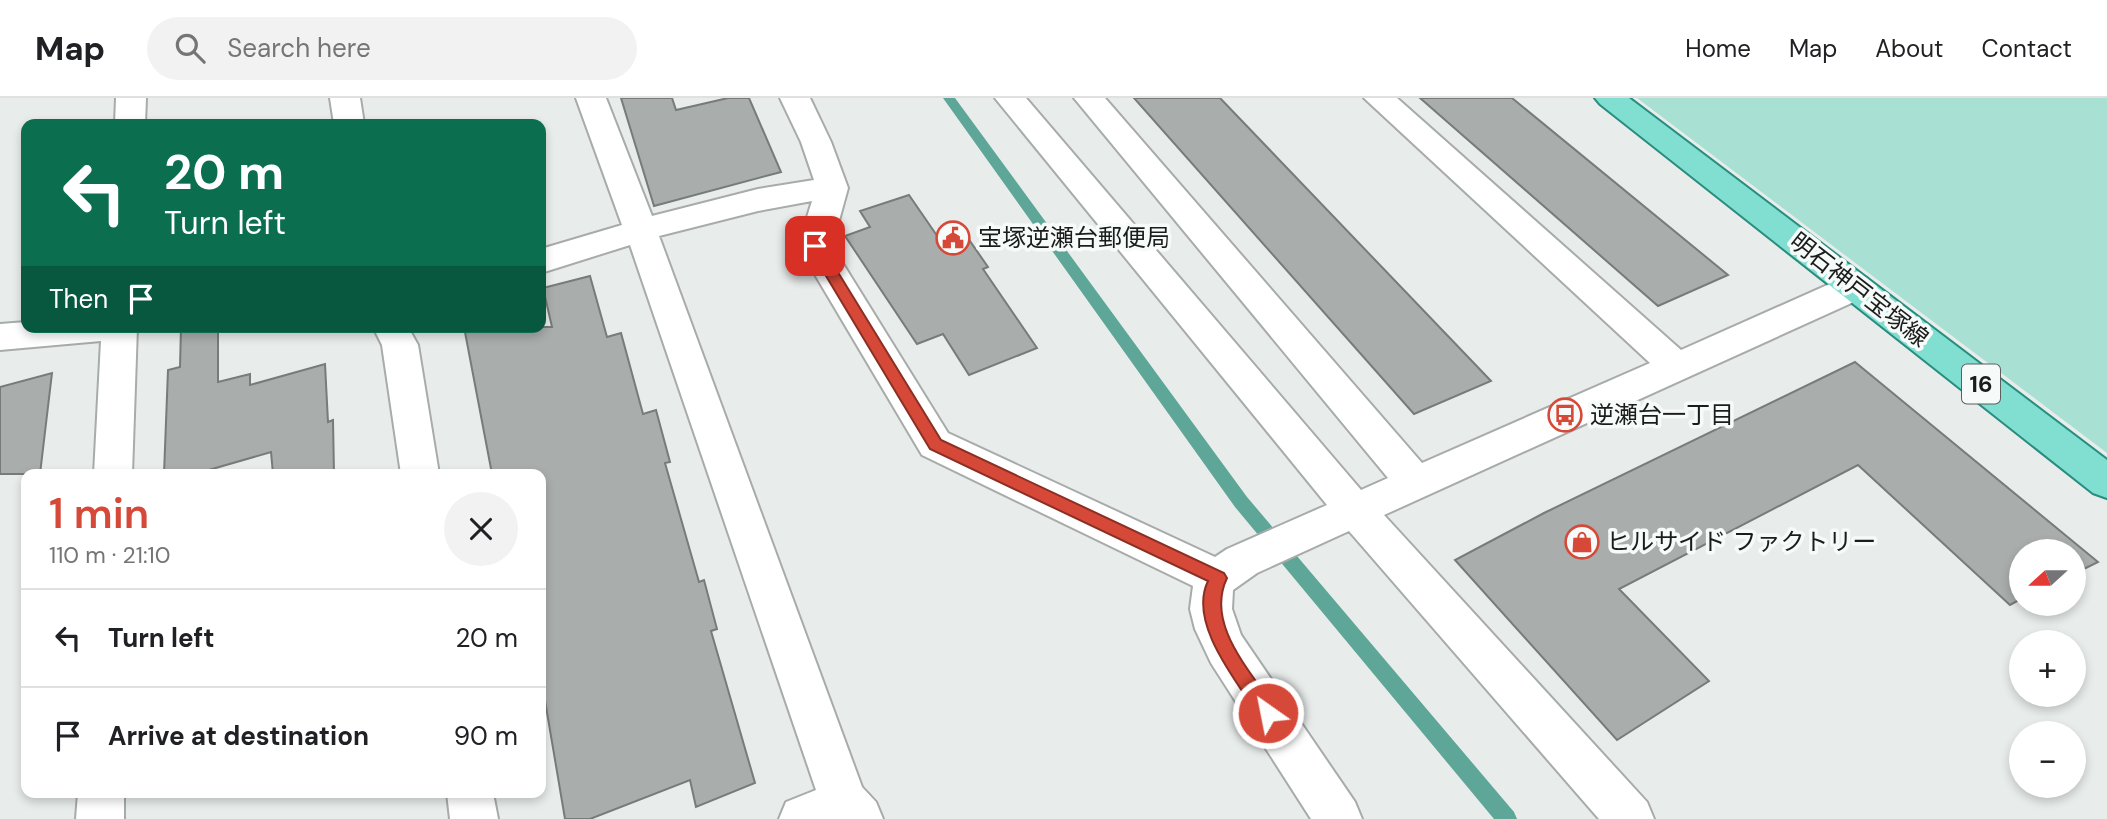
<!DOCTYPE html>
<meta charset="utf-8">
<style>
body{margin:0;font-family:"DM Sans","Noto Sans JP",sans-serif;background:#f2f2f2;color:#202124;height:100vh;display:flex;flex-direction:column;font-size:26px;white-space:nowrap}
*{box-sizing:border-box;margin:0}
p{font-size:23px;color:#757577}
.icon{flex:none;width:38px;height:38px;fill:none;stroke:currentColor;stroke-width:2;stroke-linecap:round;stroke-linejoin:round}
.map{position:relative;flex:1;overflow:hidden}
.details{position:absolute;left:21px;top:371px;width:525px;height:329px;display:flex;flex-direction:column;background:#fff;border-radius:14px;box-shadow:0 4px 10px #0003}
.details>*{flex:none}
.top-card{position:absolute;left:21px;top:21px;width:525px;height:214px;border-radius:14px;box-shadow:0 4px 10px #0003;background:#0b6e4f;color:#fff;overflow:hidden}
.needle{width:46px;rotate:249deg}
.tools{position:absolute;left:2009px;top:441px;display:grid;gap:14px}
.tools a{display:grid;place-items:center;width:77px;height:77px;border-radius:50%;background:#fff;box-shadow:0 4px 10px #0003;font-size:35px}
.pin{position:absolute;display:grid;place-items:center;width:60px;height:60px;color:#fff;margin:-30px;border-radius:14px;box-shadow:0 4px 10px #0006}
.me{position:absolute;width:77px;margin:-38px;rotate:327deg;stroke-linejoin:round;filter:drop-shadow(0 0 5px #0008)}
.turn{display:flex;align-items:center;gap:24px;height:147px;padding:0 28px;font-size:32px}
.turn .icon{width:91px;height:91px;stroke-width:2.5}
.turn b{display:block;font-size:49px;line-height:60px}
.then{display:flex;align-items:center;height:66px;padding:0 28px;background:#0003;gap:14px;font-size:26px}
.round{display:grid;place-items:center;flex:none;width:74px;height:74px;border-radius:37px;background:#f2f2f2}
.overview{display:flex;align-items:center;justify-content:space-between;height:119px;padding:0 28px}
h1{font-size:42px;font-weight:600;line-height:52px;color:#d64938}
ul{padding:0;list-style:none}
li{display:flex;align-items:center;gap:21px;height:98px;padding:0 28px;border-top:2px solid #e0e0e0}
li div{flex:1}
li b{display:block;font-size:26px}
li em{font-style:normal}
header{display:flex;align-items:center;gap:42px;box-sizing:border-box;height:98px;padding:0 35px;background:#fff;border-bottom:2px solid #e0e0e0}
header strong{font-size:33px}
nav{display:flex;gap:38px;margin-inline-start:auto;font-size:24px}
.search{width:490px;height:63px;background:#f2f2f2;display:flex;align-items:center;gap:18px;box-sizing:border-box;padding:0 24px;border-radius:38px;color:#757577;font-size:26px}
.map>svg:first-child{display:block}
.green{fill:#a9e0d4}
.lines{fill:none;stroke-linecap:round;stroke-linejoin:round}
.stream{fill:#5da698;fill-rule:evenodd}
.building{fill:#a9adac;stroke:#777b7a;stroke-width:2}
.minor-casing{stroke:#a7abaa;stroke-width:4}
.major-casing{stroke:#278d7e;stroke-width:4}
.minor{fill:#fff;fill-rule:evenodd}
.major{fill:#81dfd1;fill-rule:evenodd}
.route{fill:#d64938;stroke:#8b2f24;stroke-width:2}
.labels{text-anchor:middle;stroke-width:7;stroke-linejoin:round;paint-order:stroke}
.shield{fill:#f6faf9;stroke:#5d5f5e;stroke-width:2}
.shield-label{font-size:23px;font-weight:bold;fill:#1b1c1c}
.poi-label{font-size:24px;fill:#1b1c1c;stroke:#f6faf9;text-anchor:start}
.street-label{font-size:24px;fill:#1b1c1c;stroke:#f6faf9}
</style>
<header>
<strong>Map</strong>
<div class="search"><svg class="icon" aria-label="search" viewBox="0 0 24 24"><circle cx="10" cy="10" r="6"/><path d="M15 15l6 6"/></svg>Search here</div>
<nav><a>Home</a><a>Map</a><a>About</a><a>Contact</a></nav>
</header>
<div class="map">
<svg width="2107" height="721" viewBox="0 0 2107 721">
<rect width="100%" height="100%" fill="#e8eceb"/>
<path class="green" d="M1637,0H2107V355Z"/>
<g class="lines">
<path class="stream" d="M943,0H955L1247,399L1514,714L1517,721H1494L1235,409Z"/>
</g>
<path class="building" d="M621,0H672L676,12L728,0H749L781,74L654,108Z
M1134,0H1220L1491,283L1414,316Z
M1420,0H1512L1728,177L1658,208Z
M909,97L940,142L963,133L988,169L983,171L1037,250L969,277L943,236L917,246L845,138L870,129L860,113Z
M590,178L607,239L621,235L643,316L656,312L670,364L665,365L699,484L704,482L717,531L711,533L755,685L696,709L690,682L590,721H565L541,579V376H492L464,229H552L543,190Z
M181,229H218V284L250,276V287L325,266L328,324L333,322L334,376H273L271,354L195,376H164L168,272L180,269Z
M1855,264L2098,464L2074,476V453H2021V501L2010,507L1858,367L1619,491L1709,583L1617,642L1455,462L1544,415Z
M52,275L40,376H0V289Z"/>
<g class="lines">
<defs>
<path id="minor" d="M116,0H146L145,26H115Z
M330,0H360L364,26H334Z
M576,0H606L652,118L758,91L814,82L801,44L780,0H810L831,44L848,90L832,148L948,335L1215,459L1227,451L1327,407L995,0H1026L1361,392L1388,380L1074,0H1105L1422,365L1650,265L1364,0H1397L1681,252L1843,180L1855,177L1867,180L1872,189L1867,198L1384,417L1647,704L1654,721H1599L1349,433L1257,475L1233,492L1232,511L1241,537L1355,704L1362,721H1311L1211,565L1195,531L1190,511L1193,488L922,357L798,148L812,103L758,113L659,138L862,689L876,704L883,721H779L786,704L816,692L630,147L541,175V151L622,127Z
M26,224V229H137L132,376H94L101,243L0,252V226Z
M373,229H408L418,247L439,376H401L382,247Z
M78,695H124V721H76Z
M447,695H493L498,721H450Z"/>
<path id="major" d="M1595,0H1629L2107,362V400L2093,395L1600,6Z"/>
</defs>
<use href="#minor" class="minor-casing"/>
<use href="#major" class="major-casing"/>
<use href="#minor" class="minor"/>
<use href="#major" class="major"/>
</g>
<path class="route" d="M815,143L820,145L941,342L1224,475L1227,480C1205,526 1250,572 1274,609L1277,615L1274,621L1268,623L1261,621C1239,586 1187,526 1208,483L930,351L808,148Z"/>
<defs>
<symbol id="civic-ring" viewBox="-11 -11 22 22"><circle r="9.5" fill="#f6faf9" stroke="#d64938" stroke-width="1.5"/><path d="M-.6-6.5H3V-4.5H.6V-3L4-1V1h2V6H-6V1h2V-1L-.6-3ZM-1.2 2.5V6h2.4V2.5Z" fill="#d64938"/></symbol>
<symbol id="bus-ring" viewBox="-11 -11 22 22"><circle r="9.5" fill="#f6faf9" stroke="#d64938" stroke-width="1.5"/><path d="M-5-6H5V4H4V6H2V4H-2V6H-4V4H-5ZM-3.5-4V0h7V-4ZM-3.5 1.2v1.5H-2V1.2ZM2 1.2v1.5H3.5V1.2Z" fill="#d64938"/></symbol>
<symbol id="shop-ring" viewBox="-11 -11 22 22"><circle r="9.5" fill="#f6faf9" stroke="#d64938" stroke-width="1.5"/><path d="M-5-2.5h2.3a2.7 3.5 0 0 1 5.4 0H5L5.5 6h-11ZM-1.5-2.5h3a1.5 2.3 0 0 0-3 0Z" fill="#d64938"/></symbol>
</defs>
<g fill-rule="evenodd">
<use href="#civic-ring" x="934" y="121" width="38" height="38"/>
<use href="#bus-ring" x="1546" y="298" width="38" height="38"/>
<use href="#shop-ring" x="1563" y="425" width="38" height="38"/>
</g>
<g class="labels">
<rect class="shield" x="1962" y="266.5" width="38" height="39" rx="5"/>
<g class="shield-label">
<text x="1981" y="294">16</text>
</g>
<g class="poi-label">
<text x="978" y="148">宝塚逆瀬台郵便局</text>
<text x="1590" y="325">逆瀬台一丁目</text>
<text x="1606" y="452">ヒルサイド ファクトリー</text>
</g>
<g class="street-label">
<text transform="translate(1859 192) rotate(38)" y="8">明石神戸宝塚線</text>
</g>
</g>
</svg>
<div class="tools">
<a><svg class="needle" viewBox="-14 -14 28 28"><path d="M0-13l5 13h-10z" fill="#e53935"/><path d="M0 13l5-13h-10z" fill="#757577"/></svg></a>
<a>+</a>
<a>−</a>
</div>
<div class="pin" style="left:815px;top:148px;background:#d93025"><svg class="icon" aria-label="arrive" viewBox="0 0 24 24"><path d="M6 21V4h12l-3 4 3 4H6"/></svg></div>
<svg class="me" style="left:1268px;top:615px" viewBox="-20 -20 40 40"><circle r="17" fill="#d64938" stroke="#fff" stroke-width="3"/><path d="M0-11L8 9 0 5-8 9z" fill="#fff"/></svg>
<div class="top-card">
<div class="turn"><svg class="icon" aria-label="left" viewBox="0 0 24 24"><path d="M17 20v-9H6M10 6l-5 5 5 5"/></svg><div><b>20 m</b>Turn left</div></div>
<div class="then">Then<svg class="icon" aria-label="arrive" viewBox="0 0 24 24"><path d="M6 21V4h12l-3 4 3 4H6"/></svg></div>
</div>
<section class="details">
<div class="overview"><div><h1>1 min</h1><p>110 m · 21:10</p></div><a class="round"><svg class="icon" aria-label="close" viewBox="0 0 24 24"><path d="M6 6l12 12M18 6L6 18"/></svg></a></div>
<ul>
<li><svg class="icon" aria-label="left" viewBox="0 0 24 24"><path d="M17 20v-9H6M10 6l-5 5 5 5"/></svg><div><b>Turn left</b></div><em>20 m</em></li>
<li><svg class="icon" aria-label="arrive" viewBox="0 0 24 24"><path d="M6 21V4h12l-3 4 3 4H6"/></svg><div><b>Arrive at destination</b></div><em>90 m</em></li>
</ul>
</section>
</div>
